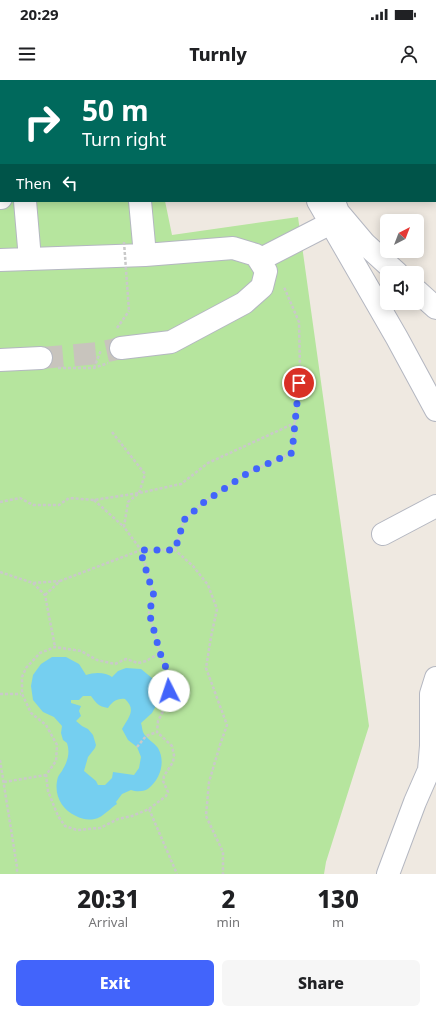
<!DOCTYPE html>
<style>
body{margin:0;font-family:"Noto Sans",sans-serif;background:#f6f6f6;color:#202124;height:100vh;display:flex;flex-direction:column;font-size:15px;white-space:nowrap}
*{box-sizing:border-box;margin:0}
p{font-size:13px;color:#757577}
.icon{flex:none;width:22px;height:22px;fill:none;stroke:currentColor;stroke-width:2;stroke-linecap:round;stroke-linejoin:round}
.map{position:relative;height:794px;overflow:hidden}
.drawer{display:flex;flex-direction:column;background:#fff;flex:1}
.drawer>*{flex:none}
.hud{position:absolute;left:0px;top:0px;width:436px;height:122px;box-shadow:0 2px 10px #0003;background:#00695c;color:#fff;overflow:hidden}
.needle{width:26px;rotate:42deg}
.fabs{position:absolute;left:380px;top:134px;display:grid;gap:8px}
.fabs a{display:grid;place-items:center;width:44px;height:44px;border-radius:6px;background:#fff;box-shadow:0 2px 10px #0003;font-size:20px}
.pin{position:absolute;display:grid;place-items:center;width:34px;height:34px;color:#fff;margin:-17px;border:2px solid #fff;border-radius:50%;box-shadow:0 1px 4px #0007}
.me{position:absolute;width:44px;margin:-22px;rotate:356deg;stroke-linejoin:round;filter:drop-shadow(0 0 3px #0008)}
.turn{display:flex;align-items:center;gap:14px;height:84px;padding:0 16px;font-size:18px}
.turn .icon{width:52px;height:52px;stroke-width:2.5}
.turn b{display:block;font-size:28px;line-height:34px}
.then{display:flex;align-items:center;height:38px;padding:0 16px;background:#0003;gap:8px;font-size:15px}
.eta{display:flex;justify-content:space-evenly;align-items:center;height:68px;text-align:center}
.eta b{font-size:24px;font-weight:800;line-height:28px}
.primary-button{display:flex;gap:8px;margin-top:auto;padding:8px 16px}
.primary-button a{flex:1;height:46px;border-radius:6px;background:#4264fb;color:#fff;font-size:16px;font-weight:800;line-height:46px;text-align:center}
.primary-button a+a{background:#f6f6f6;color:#202124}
.status{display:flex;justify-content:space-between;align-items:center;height:28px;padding:0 20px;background:#fff;direction:ltr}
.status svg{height:11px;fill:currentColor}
header{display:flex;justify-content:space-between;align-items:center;height:52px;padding:0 16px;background:#fff;font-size:18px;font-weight:800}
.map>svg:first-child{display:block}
.green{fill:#b6e59e}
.water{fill:#75cff0;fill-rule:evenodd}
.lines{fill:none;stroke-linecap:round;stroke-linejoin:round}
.minor-tunnel{stroke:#c8c4bd;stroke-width:22;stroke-dasharray:22 11;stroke-linecap:butt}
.minor-casing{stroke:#b4b7c1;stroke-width:24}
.path{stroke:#c9c9c9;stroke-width:2.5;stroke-dasharray:3 2;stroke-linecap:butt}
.minor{stroke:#fff;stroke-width:22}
.path-bridge{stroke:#c9c9c9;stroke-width:2.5;stroke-dasharray:3 2;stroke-linecap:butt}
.route{stroke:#4264fb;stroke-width:7;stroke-dasharray:0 12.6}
</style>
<div class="status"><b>20:29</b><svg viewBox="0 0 49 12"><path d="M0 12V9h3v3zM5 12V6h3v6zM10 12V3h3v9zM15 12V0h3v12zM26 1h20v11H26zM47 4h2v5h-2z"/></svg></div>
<header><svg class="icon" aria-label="menu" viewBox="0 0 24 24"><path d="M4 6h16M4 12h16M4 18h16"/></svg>Turnly<svg class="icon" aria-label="person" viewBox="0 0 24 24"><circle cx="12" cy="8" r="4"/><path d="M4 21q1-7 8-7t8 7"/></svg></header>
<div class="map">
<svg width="436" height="794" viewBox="0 0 436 794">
<rect width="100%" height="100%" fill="#efe9e1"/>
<path class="green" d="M0,94H1V121H165L172,155L298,137L369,646L326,782L324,794H0Z"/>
<path class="water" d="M52,577H66L79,584L86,595C94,592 106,592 112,597L118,591L126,588L141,589L152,598L157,608V624L152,633L141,643C142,646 142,649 143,652C146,659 154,662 158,668C166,682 160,699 149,708C145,712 136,712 131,710L122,714L116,722L117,724C112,727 104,735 100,737C92,741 83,740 76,736C61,729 53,714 58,697C59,694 62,692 63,689C68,681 70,672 67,663L63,660L61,653L62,646L54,637L43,632L33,620L31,606L33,595L41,584ZM83,616H91C97,624 98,626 108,628C112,622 117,618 125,619C137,630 128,638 122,649L128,660L137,667L141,677L139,688L134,695L113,692L112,698L105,705H98L96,701L84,691L88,677L95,668L96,665L93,655L88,649L82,646L76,641L81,636L79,631L81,626L71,623V620H79Z"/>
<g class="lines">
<path class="minor-tunnel" d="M41,278L99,273L121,268"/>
<defs>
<path id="minor" d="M241,0L242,1
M366,0L367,1
M410,1L411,0
M0,118H1
M25,121L30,179
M140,121L145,175
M318,121L397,258L436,330
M335,124L338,132L365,164L397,193
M0,180L145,175L233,168L256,175L266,191L262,207L244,223L171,262L121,268
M259,180L331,143
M417,211L436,228
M0,280L41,278
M383,454L436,426
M388,794L415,722L429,690L431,666V614L436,598"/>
</defs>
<use href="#minor" class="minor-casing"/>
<path class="path" d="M117,248L129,231
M58,288H94L108,283
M94,288L101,270
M112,352L145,394L139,413L128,422L124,447L141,470L154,516L149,533L160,573L165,585L168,594L169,620L158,641L157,652L172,666L174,675L173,682L164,696L163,701L168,712L166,716L149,729L132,736L118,739L100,748L77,750L65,746L58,736L48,711L46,695L56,681L57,665L46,645L31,633L22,614V597L26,588L40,573L55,567L81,571L97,580L115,584L126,579L138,583L146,581L160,573
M94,420L124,447
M0,422L20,418L33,425H59L69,418L94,420L139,413L181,404L208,383L295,343
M175,470L184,440L203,423L249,392L292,373L300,290L299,242L284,207
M0,492L33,503L60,501
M33,503L45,515L55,567
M45,515L60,501L141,470H175L193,486L208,505L217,529L211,557L206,588L227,645L220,665L209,702L206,736L223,772V794
M0,614H21
M137,667L146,656L157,652
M0,680L17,787V794
M4,702L46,695
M149,729L177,794"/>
<use href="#minor" class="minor"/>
<path class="path-bridge" d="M124,162L129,231"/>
</g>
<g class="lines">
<path class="route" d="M169,611L168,594L165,585L160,573L149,532L154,516L140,470H175L184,440L203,423L249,392L292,373L299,303"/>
</g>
</svg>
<div class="fabs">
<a><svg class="needle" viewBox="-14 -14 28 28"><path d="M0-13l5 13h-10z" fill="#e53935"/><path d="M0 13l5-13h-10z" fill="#757577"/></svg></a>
<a><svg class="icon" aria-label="sound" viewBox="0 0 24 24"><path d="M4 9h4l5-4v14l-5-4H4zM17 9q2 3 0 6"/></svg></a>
</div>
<div class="pin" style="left:299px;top:303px;background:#d93025"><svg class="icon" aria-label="arrive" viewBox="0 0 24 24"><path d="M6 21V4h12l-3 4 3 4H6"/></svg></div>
<svg class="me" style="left:169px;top:611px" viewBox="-20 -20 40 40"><circle r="19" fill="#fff"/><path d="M0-13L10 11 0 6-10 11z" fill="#4264fb"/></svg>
<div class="hud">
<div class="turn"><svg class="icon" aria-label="right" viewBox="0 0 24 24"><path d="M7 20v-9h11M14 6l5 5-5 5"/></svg><div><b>50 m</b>Turn right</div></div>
<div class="then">Then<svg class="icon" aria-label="left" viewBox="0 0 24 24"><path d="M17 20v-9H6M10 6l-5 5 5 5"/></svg></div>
</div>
</div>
<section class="drawer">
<div class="eta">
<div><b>20:31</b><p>Arrival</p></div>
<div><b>2</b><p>min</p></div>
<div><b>130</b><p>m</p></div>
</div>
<div class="primary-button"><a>Exit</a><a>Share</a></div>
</section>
